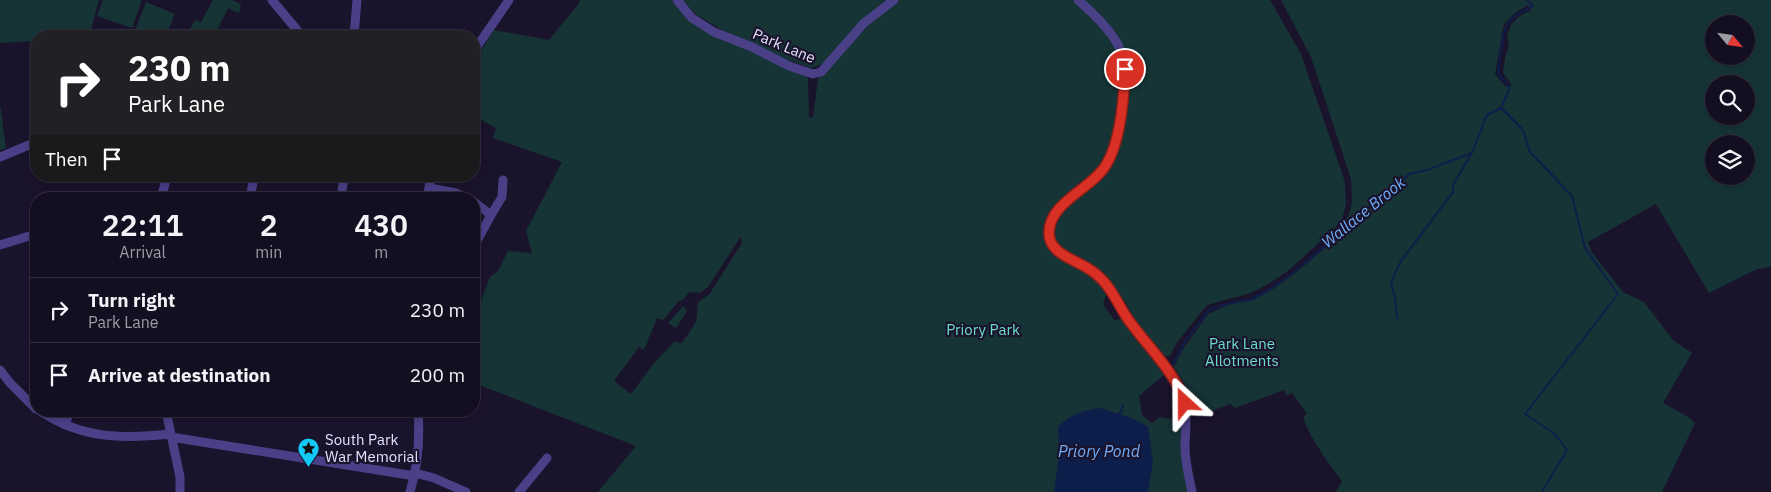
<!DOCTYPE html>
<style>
body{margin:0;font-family:"IBM Plex Sans",sans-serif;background:#211c2e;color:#f1f3f6;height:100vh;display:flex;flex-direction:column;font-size:19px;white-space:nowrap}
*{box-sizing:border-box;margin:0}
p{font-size:16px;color:#9d9ca5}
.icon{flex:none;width:28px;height:28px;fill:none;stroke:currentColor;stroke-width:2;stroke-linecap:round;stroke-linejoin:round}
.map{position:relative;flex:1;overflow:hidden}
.drawer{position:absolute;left:30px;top:192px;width:450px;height:225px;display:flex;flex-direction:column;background:#140e21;border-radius:20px;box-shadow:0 2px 8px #0003,0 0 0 1px #332e3f}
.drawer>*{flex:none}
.banner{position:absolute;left:30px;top:30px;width:450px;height:152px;border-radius:20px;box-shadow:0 2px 8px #0003,0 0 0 1px #332e3f;background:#202124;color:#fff;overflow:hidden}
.needle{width:32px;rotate:119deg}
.buttons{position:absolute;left:1705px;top:15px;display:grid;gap:10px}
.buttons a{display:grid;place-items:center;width:50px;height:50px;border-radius:50%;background:#140e21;box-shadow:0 2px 8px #0003,0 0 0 1px #332e3f;font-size:25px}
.pin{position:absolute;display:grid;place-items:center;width:42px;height:42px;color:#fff;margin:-21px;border:2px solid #fff;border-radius:50%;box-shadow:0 1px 5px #0007}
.me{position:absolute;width:55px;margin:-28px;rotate:336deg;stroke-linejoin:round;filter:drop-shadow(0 0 4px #0008)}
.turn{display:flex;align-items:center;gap:18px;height:105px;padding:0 15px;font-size:22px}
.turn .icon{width:65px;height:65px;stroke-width:2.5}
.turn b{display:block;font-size:35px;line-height:42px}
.then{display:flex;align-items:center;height:48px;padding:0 15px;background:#0003;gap:10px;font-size:19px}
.eta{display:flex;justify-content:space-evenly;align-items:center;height:85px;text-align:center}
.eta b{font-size:30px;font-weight:600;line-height:35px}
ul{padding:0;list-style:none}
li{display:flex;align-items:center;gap:15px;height:65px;padding:0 15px;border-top:1px solid #332e3f}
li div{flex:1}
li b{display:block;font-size:19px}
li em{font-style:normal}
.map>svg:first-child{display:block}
.green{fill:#163436;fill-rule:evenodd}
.water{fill:#0e1e4a}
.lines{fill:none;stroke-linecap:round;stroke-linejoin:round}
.stream{stroke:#0e1e4a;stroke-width:2}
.minor{stroke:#4a4088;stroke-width:9}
.route-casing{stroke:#8d1f18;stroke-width:12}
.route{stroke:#d93025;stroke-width:9}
.labels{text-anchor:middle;stroke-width:4.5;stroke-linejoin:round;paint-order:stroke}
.street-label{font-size:15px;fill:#e5dffe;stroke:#1a132c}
.park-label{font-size:15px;fill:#6cddcc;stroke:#1a132c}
.poi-label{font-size:15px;fill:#e5dffe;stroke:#1a132c;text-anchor:start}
.water-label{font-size:16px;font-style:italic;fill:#71adf9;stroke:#1a132c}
</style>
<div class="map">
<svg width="1771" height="492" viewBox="0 0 1771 492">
<rect width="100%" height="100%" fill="#1a132c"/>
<path class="green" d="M0,0H99L90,33L99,36H90L89,33L73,36H36V41L0,43Z
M103,0H142L132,28L97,16Z
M213,0H232L241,4L239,13L228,8L215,35L216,36H180L186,32H188L195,20L201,22Z
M579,0H671L690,21L789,70L808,77L809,118L813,117L818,79L860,30L898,0H1270L1301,54L1345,182L1346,205L1342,219L1334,229L1289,270L1270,283L1251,293L1207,305L1178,341L1170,356H1165L1138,324L1125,302L1110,284L1103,304L1115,321L1124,317L1151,357L1165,374L1139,396L1142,415L1152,423L1160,417L1177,420L1183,417L1190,492H598L636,446L474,383V319L490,277L498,271L508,251L532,253L526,231L562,162L493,138L496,128L474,116V62L494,30L549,40L580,2ZM741,236L742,243L712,290L711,293L698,302L696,322L682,343H679L675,341L654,363L631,394L614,381L639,347L644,350L657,318L663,320L679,301L683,300L689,292L700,293L708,287Z
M682,0H888L827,62L812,68L775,56L748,41L722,30L697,15Z
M1281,0H1771V267L1757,269L1709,293L1656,204L1588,242L1591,251L1623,292L1644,302L1673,340L1692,353L1663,403L1690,418L1695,423L1662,492H1336L1342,481C1333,469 1303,429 1304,416L1307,414L1292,393L1287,396L1284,390L1235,408L1230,404L1197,417L1192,409L1188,390L1174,367L1181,352L1208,314L1228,305L1253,300L1273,289L1299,270L1344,232L1342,228L1350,211L1352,202L1351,179L1311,57ZM1528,5L1531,10L1518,17L1511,25L1507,35L1509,46L1505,57L1503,73L1512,85L1506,87L1495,74L1504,24L1516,12ZM1714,24H1746V56H1714ZM1714,84H1746V116H1714ZM1714,144H1746V176H1714Z
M146,2L175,14L166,36H133Z
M0,104L6,148L0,150Z
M683,306L687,311L676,328L668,323Z"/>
<path class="water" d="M1101,408C1116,414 1135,417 1148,427L1153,463L1148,492H1054L1059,456L1058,427C1072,414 1082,410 1101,408Z"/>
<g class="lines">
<path class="stream" d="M1501,108L1523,130L1530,152L1572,196L1585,248L1618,294L1525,414L1555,434L1567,450L1542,492
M1397,318L1395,298L1391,282L1401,261L1453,192V185L1472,153
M1172,366L1186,340L1209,310L1227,304L1252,299L1272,288L1293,273L1333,239L1360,213L1392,192L1409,174L1427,170L1472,153L1487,115L1501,108L1510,88L1498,73C1499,64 1503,33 1507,25C1511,16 1524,11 1533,6L1527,0
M1119,415L1123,406"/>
<path class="minor" d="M272,0L302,36
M677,0L692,18L714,32L752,47L789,66L813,74L821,72L864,23L894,0
M1078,0C1093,13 1115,33 1121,52C1131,80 1119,150 1101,173C1086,192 1047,205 1049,235C1051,257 1093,266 1107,285C1117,297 1122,311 1131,324C1148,347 1178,374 1184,402C1188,416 1185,432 1185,447C1185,462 1189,477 1192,492
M354,36L357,0
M474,51L509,0
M0,157L36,142
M429,188L456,193L469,199
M161,199L167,176
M250,199L254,176
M341,199L344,176
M427,199L431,176
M474,202L491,215L474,246
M491,215L502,197L503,180
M0,245L36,234
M0,370L10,383L36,409
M40,411C82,439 122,439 171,434
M166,411L180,477V492
M65,425L70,411
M171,437L415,476
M415,473L434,478L466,492
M410,492C418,466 420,438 418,411
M519,492L547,458"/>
</g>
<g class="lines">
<defs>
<path id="route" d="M1125,69C1124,98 1121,141 1106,165C1092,189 1049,202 1049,233C1049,255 1078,260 1092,271C1111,284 1117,304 1130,322C1149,348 1175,372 1185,403"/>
</defs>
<use href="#route" class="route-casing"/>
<use href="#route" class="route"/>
</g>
<defs>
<symbol id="sight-pin" viewBox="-11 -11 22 30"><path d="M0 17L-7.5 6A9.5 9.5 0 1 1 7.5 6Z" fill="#13c8f5" stroke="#1a132c"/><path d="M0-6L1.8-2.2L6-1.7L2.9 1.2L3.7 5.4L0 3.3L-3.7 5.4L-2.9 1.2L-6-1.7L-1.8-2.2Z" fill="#111"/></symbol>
</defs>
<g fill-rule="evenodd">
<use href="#sight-pin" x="296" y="436" width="25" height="34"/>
</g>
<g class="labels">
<g class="street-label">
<text transform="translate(784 46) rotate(23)" y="5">Park Lane</text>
</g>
<g class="park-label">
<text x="983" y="335">Priory Park</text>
<text x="1242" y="349">Park Lane<tspan x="1242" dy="17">Allotments</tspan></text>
</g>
<g class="poi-label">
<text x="325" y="445">South Park<tspan x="325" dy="17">War Memorial</tspan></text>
</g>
<g class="water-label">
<text transform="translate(1363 212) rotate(-39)" y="6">Wallace Brook</text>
<text x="1099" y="457">Priory Pond</text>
</g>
</g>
</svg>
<div class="buttons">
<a><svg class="needle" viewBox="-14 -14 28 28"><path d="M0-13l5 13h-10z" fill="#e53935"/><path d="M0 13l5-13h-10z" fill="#9d9ca5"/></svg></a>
<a><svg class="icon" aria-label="search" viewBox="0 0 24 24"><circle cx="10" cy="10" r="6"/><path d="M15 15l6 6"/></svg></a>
<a><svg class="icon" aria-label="layers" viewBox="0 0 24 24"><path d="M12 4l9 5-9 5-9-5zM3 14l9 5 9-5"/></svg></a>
</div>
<div class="pin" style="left:1125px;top:69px;background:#d93025"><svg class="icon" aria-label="arrive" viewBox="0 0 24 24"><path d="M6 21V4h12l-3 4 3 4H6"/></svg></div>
<svg class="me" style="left:1185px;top:403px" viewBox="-20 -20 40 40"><path d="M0-17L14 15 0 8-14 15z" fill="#d93025" stroke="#fff" stroke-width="4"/></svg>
<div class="banner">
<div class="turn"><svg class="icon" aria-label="right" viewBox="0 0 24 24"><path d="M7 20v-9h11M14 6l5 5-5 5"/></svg><div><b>230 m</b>Park Lane</div></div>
<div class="then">Then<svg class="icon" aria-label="arrive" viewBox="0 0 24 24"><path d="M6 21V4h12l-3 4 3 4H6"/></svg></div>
</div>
<section class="drawer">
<div class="eta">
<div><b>22:11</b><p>Arrival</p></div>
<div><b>2</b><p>min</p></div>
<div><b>430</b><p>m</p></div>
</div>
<ul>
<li><svg class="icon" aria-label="right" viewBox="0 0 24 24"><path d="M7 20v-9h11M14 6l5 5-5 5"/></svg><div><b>Turn right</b><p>Park Lane</p></div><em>230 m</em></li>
<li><svg class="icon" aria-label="arrive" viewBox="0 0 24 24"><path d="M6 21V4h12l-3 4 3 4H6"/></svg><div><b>Arrive at destination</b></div><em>200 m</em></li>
</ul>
</section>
</div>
